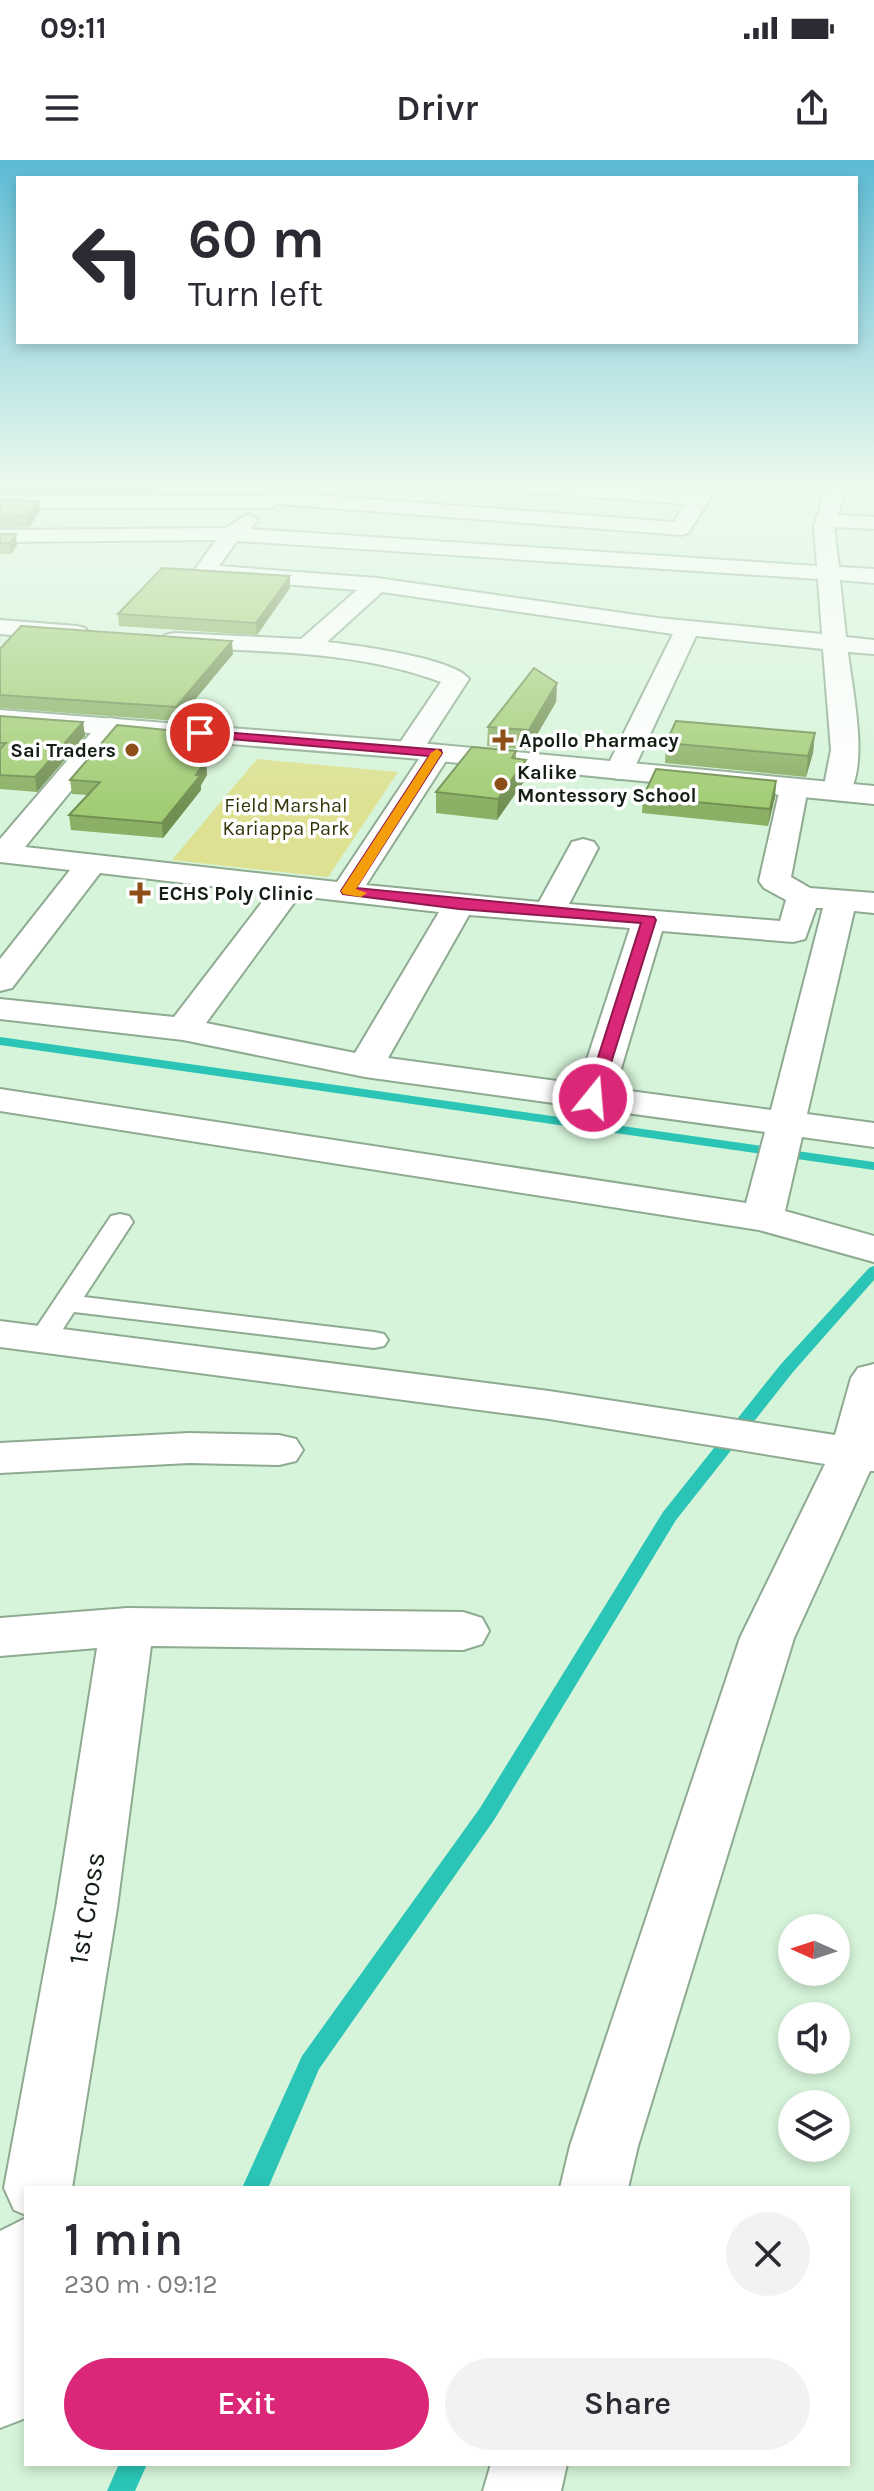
<!DOCTYPE html>
<meta charset="utf-8">
<style>
body{margin:0;font-family:Karla,sans-serif;background:#f2f2f3;color:#2b2b33;height:100vh;display:flex;flex-direction:column;font-size:30px;white-space:nowrap}
*{box-sizing:border-box;margin:0}
p{font-size:26px;color:#7c7c81}
.icon{flex:none;width:44px;height:44px;fill:none;stroke:currentColor;stroke-width:2;stroke-linecap:round;stroke-linejoin:round}
.map{position:relative;flex:1;overflow:hidden}
.panel{position:absolute;left:24px;top:2026px;width:826px;height:280px;display:flex;flex-direction:column;background:#fff;border-radius:0px;box-shadow:0 4px 12px #0003}
.panel>*{flex:none}
.banner{position:absolute;left:16px;top:16px;width:842px;height:168px;border-radius:0px;box-shadow:0 4px 12px #0003;background:#fff;color:#2b2b33;overflow:hidden}
.needle{width:52px;rotate:273deg}
.buttons{position:absolute;left:778px;top:1754px;display:grid;gap:16px}
.buttons a{display:grid;place-items:center;width:72px;height:72px;border-radius:50%;background:#fff;box-shadow:0 4px 12px #0003;font-size:40px}
.pin{position:absolute;display:grid;place-items:center;width:68px;height:68px;color:#fff;margin:-34px;border:4px solid #fff;border-radius:50%;box-shadow:0 2px 8px #0007}
.me{position:absolute;width:88px;margin:-44px;rotate:17deg;stroke-linejoin:round;filter:drop-shadow(0 0 6px #0008)}
.turn{display:flex;align-items:center;gap:28px;height:168px;padding:0 40px;font-size:36px}
.turn .icon{width:104px;height:104px;stroke-width:2.5}
.turn b{display:block;font-size:56px;line-height:68px}
.round{display:grid;place-items:center;flex:none;width:84px;height:84px;border-radius:42px;background:#f2f2f3}
.summary{display:flex;align-items:center;justify-content:space-between;height:136px;padding:0 40px}
h1{font-size:48px;font-weight:600;line-height:60px}
.primary-button{display:flex;gap:16px;margin-top:auto;padding:16px 40px}
.primary-button a{flex:1;height:92px;border-radius:48px;background:#db2777;color:#fff;font-size:32px;font-weight:600;line-height:92px;text-align:center}
.primary-button a+a{background:#f2f2f3;color:#2b2b33}
.status{display:flex;justify-content:space-between;align-items:center;height:56px;padding:0 40px;background:#fff;direction:ltr}
.status svg{height:22px;fill:currentColor}
header{display:flex;justify-content:space-between;align-items:center;height:104px;padding:0 40px;background:#fff;font-size:36px;font-weight:600}
.map>svg:first-child{display:block}
.green{fill:#dde191}
.lines{fill:none;stroke-linecap:round;stroke-linejoin:round}
.stream{fill:#2ac5b6;fill-rule:evenodd}
.lane-casing{stroke:#8eaa91;stroke-width:4}
.street-casing{stroke:#8eaa91;stroke-width:4}
.secondary-casing{stroke:#8eaa91;stroke-width:4}
.lane{fill:#fff;fill-rule:evenodd}
.street{fill:#fff;fill-rule:evenodd}
.secondary{fill:#fff;fill-rule:evenodd}
.wall{fill:#8baf64}
.shaded-wall{fill:#718f51}
.building{fill:#a2cc74;stroke:#718f51;stroke-width:2}
.route{fill:#db2777;stroke:#8e194d;stroke-width:2}
.slow{fill:#f59e0b}
.poi-dot{fill:#8e4e18;stroke:#fff;stroke-width:3}
.labels{text-anchor:middle;stroke-width:7;stroke-linejoin:round;paint-order:stroke}
.far-poi-label{font-size:20px;font-weight:bold;fill:#141e15;stroke:#fff;text-anchor:start}
.far-park-label{font-size:20px;fill:#333409;stroke:#fff}
.near-street-label{font-size:28px;fill:#141e15;stroke:#fff}
</style>
<div class="status"><b>09:11</b><svg viewBox="0 0 49 12"><path d="M0 12V9h3v3zM5 12V6h3v6zM10 12V3h3v9zM15 12V0h3v12zM26 1h20v11H26zM47 4h2v5h-2z"/></svg></div>
<header><svg class="icon" aria-label="menu" viewBox="0 0 24 24"><path d="M4 6h16M4 12h16M4 18h16"/></svg>Drivr<svg class="icon" aria-label="share" viewBox="0 0 24 24"><path d="M12 15V3M7 8l5-5 5 5M5 13v7h14v-7"/></svg></header>
<div class="map">
<svg width="874" height="2331" viewBox="0 0 874 2331">
<rect width="100%" height="100%" fill="#d6f4d9"/>
<path class="green" d="M257,599L398,612L328,717L172,700Z"/>
<g class="lines">
<path class="stream" d="M0,877L874,1002V1010L0,885Z
M874,1106V1120L793,1212L676,1360L494,1660L319,1909L268,2028H242L302,1896L480,1648L663,1352L781,1204L869,1108Z
M119,2304H147L135,2331H107Z"/>
<defs>
<path id="lane" d="M120,1054L129,1056L133,1062L84,1137L374,1172L384,1174L388,1180L384,1186L374,1188L74,1152L52,1186L42,1188L32,1186L28,1180L111,1056Z"/>
<path id="street" d="M467,322H550L693,333L703,328L713,334L688,373L681,375L278,344L270,348H0V336H265L274,332L674,362L685,344L477,328Z
M821,322H841L846,328L838,355L874,357V369L834,367L839,407L874,409V423L840,420L846,477L874,480V494L848,492C852,530 870,605 847,637L837,640L827,637L823,631L831,590L823,489L696,476L633,611L629,617L619,619L609,617L605,611L673,474L382,432L327,482C354,485 454,498 469,519L419,596L409,598L399,596L395,590L441,522C355,490 264,492 174,487L165,485L162,480L165,475L174,473L301,479L357,430L196,417L193,412L216,380L0,382V370L226,368L248,354L258,360L250,369L817,406L814,367L826,328ZM237,381L818,419L822,474L658,458L377,418L219,406Z
M0,460L77,466L85,468L89,473L85,478L77,480L0,474Z
M111,558L120,560L124,566L25,687L337,722L427,587L437,585L447,587L451,593L366,725L539,742L572,682L583,679L594,682L598,688L569,744L780,761L786,740L764,728L759,721L780,628L784,622L794,619L804,622L808,628L791,717L810,728L874,733V753L854,751L807,954L874,963V987L802,977L785,1051L874,1076V1102L759,1070L0,951V929L746,1043L765,972L365,917L183,880L0,859V839L174,857L269,733L100,713L12,828L0,831V799L70,710L0,702V679L102,560ZM299,736L439,752L355,893L206,863ZM816,748H823L771,950L615,929L662,771L793,782L805,779ZM469,755L630,768L579,924L388,898Z
M0,1161L549,1231L835,1275L851,1218L858,1208L874,1204V1311H870L794,1478L638,1986L628,2028H560L570,1986L740,1478L825,1304L549,1259L0,1187Z
M189,1273L279,1275L296,1279L303,1290L296,1301L279,1305L189,1303L0,1313V1283Z
M127,1448L463,1452L482,1458L489,1471L482,1484L463,1490L151,1486L117,1748L72,2028H26V2055L14,2050L4,2028L56,1748L97,1488L0,1496V1458Z
M26,2058V2258L0,2268V2071Z
M491,2304H567L561,2331H483Z"/>
<path id="secondary" d="M0,550L409,582L874,626V644L409,598L0,566Z"/>
</defs>
<use href="#lane" class="lane-casing"/>
<use href="#street" class="street-casing"/>
<use href="#secondary" class="secondary-casing"/>
<use href="#lane" class="lane"/>
<use href="#street" class="street"/>
<use href="#secondary" class="secondary"/>
</g>
<path class="wall" d="M0,322H161L156,333H0Z
M0,340L40,351L29,367L0,368Z
M0,374L17,385L11,394H0Z
M290,416V428L257,475L119,466L118,454Z
M0,489L233,494L177,561L0,548Z
M557,523L556,542L528,590L487,586L488,567Z
M0,556L83,562L85,576L37,632L0,629Z
M815,573L813,593L806,617L665,603L666,583Z
M217,575L218,589L206,602L207,615L201,625V630L163,678L71,670L69,655L88,635L72,634L70,620Z
M516,591V599L525,620L497,660L436,653V632Z
M776,621L775,637L768,666L642,653L643,637Z"/>
<path class="shaded-wall" d="M156,322H161L156,333Z
M39,341L40,351L29,367L28,356Z
M16,374L17,385L11,394L10,383Z
M290,416V428L257,475L256,463Z
M232,481L233,494L177,561L176,547Z
M557,523L556,542L528,590L529,570Z
M83,562L85,576L37,632L35,617Z
M815,573L813,593L806,617L808,596Z
M217,575L218,589L206,602L207,615L201,625V630L163,678L162,663L194,600Z
M526,600L525,620L497,660L498,639Z
M776,621L775,637L768,666L770,649Z"/>
<path class="building" d="M0,322H156V323H0Z
M0,340L39,341L28,356L0,357Z
M0,374H16L10,383H0Z
M162,408L290,416L256,463L118,454Z
M21,466L232,481L176,547L0,535V489Z
M534,508L557,523L529,570L488,567Z
M0,556L83,562L35,617L0,615V589L6,583H0Z
M676,561L815,573L808,596L666,583Z
M117,565L217,575L194,600L206,601L196,615L200,616L162,663L69,655L100,622L70,620Z
M472,587L516,591L512,598L526,600L498,639L436,632Z
M656,609L776,621L770,649L643,637Z"/>
<linearGradient id="sky" x2="0" y2="1"><stop stop-color="#5cbbd4"/><stop offset="0.5" stop-color="#edfaee"/><stop offset="1" stop-color="#edfaee" stop-opacity="0"/></linearGradient>
<rect width="874" height="648" fill="url(#sky)"/>
<path class="route" d="M200,570L441,590L442,593L356,728L654,757L656,760L599,941L593,943L585,938L641,763L459,749L343,734L341,731L429,596L196,576V571Z"/>
<path class="slow" d="M437,589L442,593L356,729L367,733L361,737L343,734L341,731L431,593Z"/>
<g class="poi-dot">
<path d="M499 568h8v8h8v8h-8v8h-8v-8h-8v-8h8z"/>
<circle cx="132" cy="590" r="8"/>
<circle cx="501" cy="624" r="8"/>
<path d="M136 721h8v8h8v8h-8v8h-8v-8h-8v-8h8z"/>
</g>
<g class="labels">
<g class="far-poi-label">
<text x="519" y="587">Apollo Pharmacy</text>
<text x="116" y="597" text-anchor="end">Sai Traders</text>
<text x="517" y="619">Kalike<tspan x="517" dy="23">Montessory School</tspan></text>
<text x="158" y="740">ECHS Poly Clinic</text>
</g>
<g class="far-park-label">
<text x="286" y="652">Field Marshal<tspan x="286" dy="23">Kariappa Park</tspan></text>
</g>
<g class="near-street-label">
<text transform="translate(86 1748) rotate(-81)" y="10">1st Cross</text>
</g>
</g>
</svg>
<div class="buttons">
<a><svg class="needle" viewBox="-14 -14 28 28"><path d="M0-13l5 13h-10z" fill="#e53935"/><path d="M0 13l5-13h-10z" fill="#7c7c81"/></svg></a>
<a><svg class="icon" aria-label="sound" viewBox="0 0 24 24"><path d="M4 9h4l5-4v14l-5-4H4zM17 9q2 3 0 6"/></svg></a>
<a><svg class="icon" aria-label="layers" viewBox="0 0 24 24"><path d="M12 4l9 5-9 5-9-5zM3 14l9 5 9-5"/></svg></a>
</div>
<div class="pin" style="left:200px;top:573px;background:#d93025"><svg class="icon" aria-label="arrive" viewBox="0 0 24 24"><path d="M6 21V4h12l-3 4 3 4H6"/></svg></div>
<svg class="me" style="left:593px;top:938px" viewBox="-20 -20 40 40"><circle r="17" fill="#db2777" stroke="#fff" stroke-width="3"/><path d="M0-11L8 9 0 5-8 9z" fill="#fff"/></svg>
<div class="banner">
<div class="turn"><svg class="icon" aria-label="left" viewBox="0 0 24 24"><path d="M17 20v-9H6M10 6l-5 5 5 5"/></svg><div><b>60 m</b>Turn left</div></div>
</div>
<section class="panel">
<div class="summary"><div><h1>1 min</h1><p>230 m · 09:12</p></div><a class="round"><svg class="icon" aria-label="close" viewBox="0 0 24 24"><path d="M6 6l12 12M18 6L6 18"/></svg></a></div>
<div class="primary-button"><a>Exit</a><a>Share</a></div>
</section>
</div>
